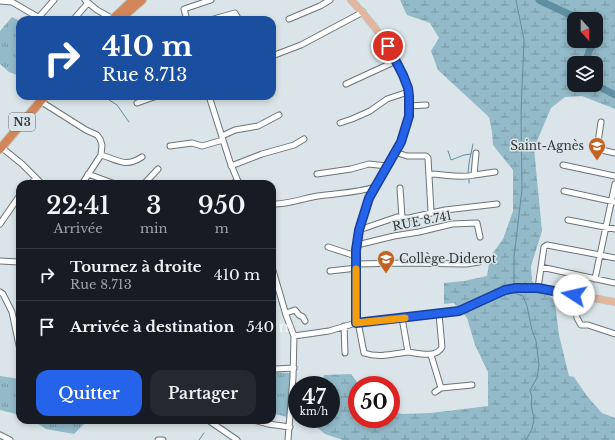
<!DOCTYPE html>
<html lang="fr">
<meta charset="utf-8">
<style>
body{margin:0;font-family:"Libre Baskerville",serif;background:#242831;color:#f1f3f6;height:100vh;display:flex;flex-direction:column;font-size:15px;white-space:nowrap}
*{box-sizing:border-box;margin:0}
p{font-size:13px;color:#9ea1a6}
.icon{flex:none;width:22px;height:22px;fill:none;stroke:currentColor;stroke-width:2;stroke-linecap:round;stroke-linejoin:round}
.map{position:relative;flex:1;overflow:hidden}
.details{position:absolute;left:16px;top:180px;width:260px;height:244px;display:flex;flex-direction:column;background:#171b24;border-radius:12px;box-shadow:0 2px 6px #0003}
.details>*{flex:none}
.top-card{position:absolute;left:16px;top:16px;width:260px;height:84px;border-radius:12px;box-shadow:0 2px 6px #0003;background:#1a4fa0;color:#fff;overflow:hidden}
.needle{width:26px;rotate:159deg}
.tools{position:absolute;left:567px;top:12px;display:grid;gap:8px}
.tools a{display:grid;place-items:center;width:36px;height:36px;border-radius:8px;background:#171b24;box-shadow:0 2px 6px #0003;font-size:20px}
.speed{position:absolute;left:288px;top:376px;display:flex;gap:8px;font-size:20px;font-weight:700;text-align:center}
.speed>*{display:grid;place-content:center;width:52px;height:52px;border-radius:50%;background:#171b24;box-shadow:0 2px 6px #0003;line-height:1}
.speed small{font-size:10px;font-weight:400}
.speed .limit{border:6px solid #d22;background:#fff;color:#111}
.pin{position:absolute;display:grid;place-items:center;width:34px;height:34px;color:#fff;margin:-17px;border:2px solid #fff;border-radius:50%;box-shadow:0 1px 4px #0007}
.me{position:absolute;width:44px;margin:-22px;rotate:280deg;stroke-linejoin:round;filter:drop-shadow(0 0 3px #0008)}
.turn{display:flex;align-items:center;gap:14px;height:84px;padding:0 20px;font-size:18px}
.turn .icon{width:52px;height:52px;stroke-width:2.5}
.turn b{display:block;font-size:28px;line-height:34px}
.eta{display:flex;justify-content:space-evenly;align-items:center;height:68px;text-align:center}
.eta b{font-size:24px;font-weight:600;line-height:28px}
.cta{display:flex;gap:8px;margin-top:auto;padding:8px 20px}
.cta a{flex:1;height:46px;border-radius:12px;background:#2563eb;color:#fff;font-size:16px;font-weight:600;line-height:46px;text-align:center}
.cta a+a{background:#242831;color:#f1f3f6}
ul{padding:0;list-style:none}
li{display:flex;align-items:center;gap:12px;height:52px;padding:0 20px;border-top:1px solid #363941}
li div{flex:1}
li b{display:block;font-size:15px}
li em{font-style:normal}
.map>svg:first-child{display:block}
.grass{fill:url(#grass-tufts)}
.wetland{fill:url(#wetland-marsh);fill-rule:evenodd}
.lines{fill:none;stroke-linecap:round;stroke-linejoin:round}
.stream{stroke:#5f8fa0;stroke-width:1}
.river{stroke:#5f8fa0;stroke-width:7}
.minor-casing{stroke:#6b7477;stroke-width:7}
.major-casing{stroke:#c2c3c3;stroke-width:8}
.highway-casing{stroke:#c2c3c3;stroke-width:10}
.minor{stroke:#fff;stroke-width:5}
.major{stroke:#e4b69c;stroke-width:6}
.highway{stroke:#d2865a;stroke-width:8}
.route-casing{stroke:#184099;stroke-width:10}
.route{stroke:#2563eb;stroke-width:7}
.slow{stroke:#f59e0b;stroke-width:7}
.labels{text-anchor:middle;stroke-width:3;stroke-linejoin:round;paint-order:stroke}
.shield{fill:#dbe5e9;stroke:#656a6c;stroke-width:1}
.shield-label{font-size:11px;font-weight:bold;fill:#323637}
.poi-label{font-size:12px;fill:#323637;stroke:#dbe5e9;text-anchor:end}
.street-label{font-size:12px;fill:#323637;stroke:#dbe5e9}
</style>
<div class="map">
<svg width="615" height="440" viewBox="0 0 615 440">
<defs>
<pattern id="grass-tufts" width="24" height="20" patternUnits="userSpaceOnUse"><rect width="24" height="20" fill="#92bac8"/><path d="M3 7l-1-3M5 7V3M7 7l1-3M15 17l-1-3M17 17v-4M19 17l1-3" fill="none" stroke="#7898a3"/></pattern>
<pattern id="wetland-marsh" width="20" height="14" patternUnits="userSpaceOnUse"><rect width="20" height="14" fill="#92bac8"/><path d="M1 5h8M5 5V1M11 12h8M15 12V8" fill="none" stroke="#7898a3"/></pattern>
</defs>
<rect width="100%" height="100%" fill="#dbe5e9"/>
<path class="grass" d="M12,17L20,21V76L9,72L0,64V31Z
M272,372L291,373L290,418L272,413Z
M0,376L20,379V415L0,410Z
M32,420H88L74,434L46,429Z"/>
<path class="wetland" d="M400,0H615V109L582,96L565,97L551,108L534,148L542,231L531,266L532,281L553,299L556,310L559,335L569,376L574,377L587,396L602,413L615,418V440H343L325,434L307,419H331V385H323L324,375L351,374L359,385H357V419H391V411L402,414L431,413L488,406V372L475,345L467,318L454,303L444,304V283L464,281L487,276L490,257L503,239L513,211V170L493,145L492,132L489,117L438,70L431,51L439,38L430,23L407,15ZM574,19H596V41H574ZM574,63H596V85H574Z"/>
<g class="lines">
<path class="stream" d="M103,96L117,105L129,122
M448,151L451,160L464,155L471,154
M468,173L469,163L473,144
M469,178V183
M514,285V257L522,189L521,113L524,40L516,0
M514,290L515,293L523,296L527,306L532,330L536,341L539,365L537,378L530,390L532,398L531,404L534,419L532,429L526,440
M199,440L204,433"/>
<path class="river" d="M539,0L579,19
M585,63L590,49L600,38L596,27
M596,85L615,95"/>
<defs>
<path id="minor" d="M85,0L97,10L113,19
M0,1L12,2L43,20
M39,17L54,0
M289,19L320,6L330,0
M73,20L88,3
M187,20L184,9L211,0
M210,20L235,13L239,20
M272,56L301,45L363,12
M346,84L396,61
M209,96L230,162L239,184
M40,101L86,130L97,135L100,139L102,145L101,155L82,184
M137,103L157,96
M410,106L426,105
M601,122L597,149L615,153
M340,123L352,119L370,111L387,99L408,92
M222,136L235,130L258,126L279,115
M170,146L192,143L202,146L223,140
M1,147L22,164L42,184
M395,152L407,156H426L428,158L431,212
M101,155C119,160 125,168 142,157
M563,165L615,176
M231,166L262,154L294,145L304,139
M88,174L115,184
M317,174L351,169L369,164L387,166
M430,174C444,174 460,179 474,175L476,153
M474,175L495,172
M30,184L36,179
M144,184L158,169
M231,184L238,181
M615,184L600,255L615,258
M400,188L402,218
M564,191L615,202
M272,204C286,205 304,198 318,196C337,193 357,193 375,187
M568,220L615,229
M0,224L20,195
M359,230L397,217L409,218L445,210L497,204
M357,245L394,236L419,232L452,224L477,223L480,237
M328,247L356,256
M0,261L20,262
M357,264L404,263L466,264L479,262
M272,267L286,315L294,336L293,377L288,440
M541,267L615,283
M330,271L357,268
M538,288L544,247L547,245L600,255L595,279
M0,292L3,294L12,312L20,350
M574,295L577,318L581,325H588L615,334
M286,313L295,310L299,315L303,317L305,321
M402,318L408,352C418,353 436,359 442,347L439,314
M358,322L364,353C379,358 393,354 408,352
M344,326L345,353
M294,336L329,331L356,323
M431,355L441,388L472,385
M275,369L294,368
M435,392L441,388
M208,420L237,440
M254,420L268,424L290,427
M0,435L10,440
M158,440H163"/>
<path id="major" d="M351,0C373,23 407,65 409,98C411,113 407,128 401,142C391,164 375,183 367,206C362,218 359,231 357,244C356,252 357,260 357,268C356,286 356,304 356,323L459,311L505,290L519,287L544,289L615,302"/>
<path id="highway" d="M112,20L133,0
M119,20L142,0
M0,149L45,96"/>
</defs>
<use href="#minor" class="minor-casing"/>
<use href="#major" class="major-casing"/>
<use href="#highway" class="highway-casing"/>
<use href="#minor" class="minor"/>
<use href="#major" class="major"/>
<use href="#highway" class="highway"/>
</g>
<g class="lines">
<defs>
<path id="route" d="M388,46L403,75L408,88L409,96V116L401,142L369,198L359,230L356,250V323L459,311L505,290L516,288H538L574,295"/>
</defs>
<use href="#route" class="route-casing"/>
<use href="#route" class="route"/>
<path class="slow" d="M356,269V323L405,318"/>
</g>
<defs>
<symbol id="school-pin" viewBox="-11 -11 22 30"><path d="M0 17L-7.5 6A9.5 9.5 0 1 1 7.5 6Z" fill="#c26120" stroke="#dbe5e9"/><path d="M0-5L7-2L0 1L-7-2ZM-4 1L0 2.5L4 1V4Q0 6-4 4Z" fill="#fff"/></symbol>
</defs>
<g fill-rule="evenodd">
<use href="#school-pin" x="587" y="136" width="20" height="27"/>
<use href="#school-pin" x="376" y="249" width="20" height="27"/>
</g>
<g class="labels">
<rect class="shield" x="9" y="113" width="26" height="18" rx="3"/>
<g class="shield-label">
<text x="22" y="126">N3</text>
</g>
<g class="poi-label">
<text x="584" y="150">Saint-Agnès</text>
<text x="399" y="263" text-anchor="start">Collège Diderot</text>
</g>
<g class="street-label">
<text transform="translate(422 221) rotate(-11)" y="4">RUE 8.741</text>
</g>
</g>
</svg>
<div class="tools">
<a><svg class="needle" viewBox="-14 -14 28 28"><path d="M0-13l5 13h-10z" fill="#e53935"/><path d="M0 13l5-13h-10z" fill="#9ea1a6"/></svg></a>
<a><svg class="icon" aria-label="layers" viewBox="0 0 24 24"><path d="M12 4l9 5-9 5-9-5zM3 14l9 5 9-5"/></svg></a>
</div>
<div class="speed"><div>47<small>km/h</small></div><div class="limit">50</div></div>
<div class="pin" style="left:388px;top:46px;background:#d93025"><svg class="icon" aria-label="arrive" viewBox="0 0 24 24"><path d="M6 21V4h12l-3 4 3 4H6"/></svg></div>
<svg class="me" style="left:574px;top:295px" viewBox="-20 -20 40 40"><circle r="19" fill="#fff"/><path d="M0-13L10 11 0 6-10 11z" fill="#2563eb"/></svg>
<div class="top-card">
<div class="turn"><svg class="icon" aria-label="right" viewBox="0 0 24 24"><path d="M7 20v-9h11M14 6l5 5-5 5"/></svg><div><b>410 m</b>Rue 8.713</div></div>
</div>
<section class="details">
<div class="eta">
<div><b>22:41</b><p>Arrivée</p></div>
<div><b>3</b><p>min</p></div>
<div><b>950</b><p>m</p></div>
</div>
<ul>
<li><svg class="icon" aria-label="right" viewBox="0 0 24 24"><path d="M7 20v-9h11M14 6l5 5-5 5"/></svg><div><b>Tournez à droite</b><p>Rue 8.713</p></div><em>410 m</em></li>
<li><svg class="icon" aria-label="arrive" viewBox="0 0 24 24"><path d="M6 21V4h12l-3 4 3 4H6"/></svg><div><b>Arrivée à destination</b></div><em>540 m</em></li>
</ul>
<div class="cta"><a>Quitter</a><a>Partager</a></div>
</section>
</div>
